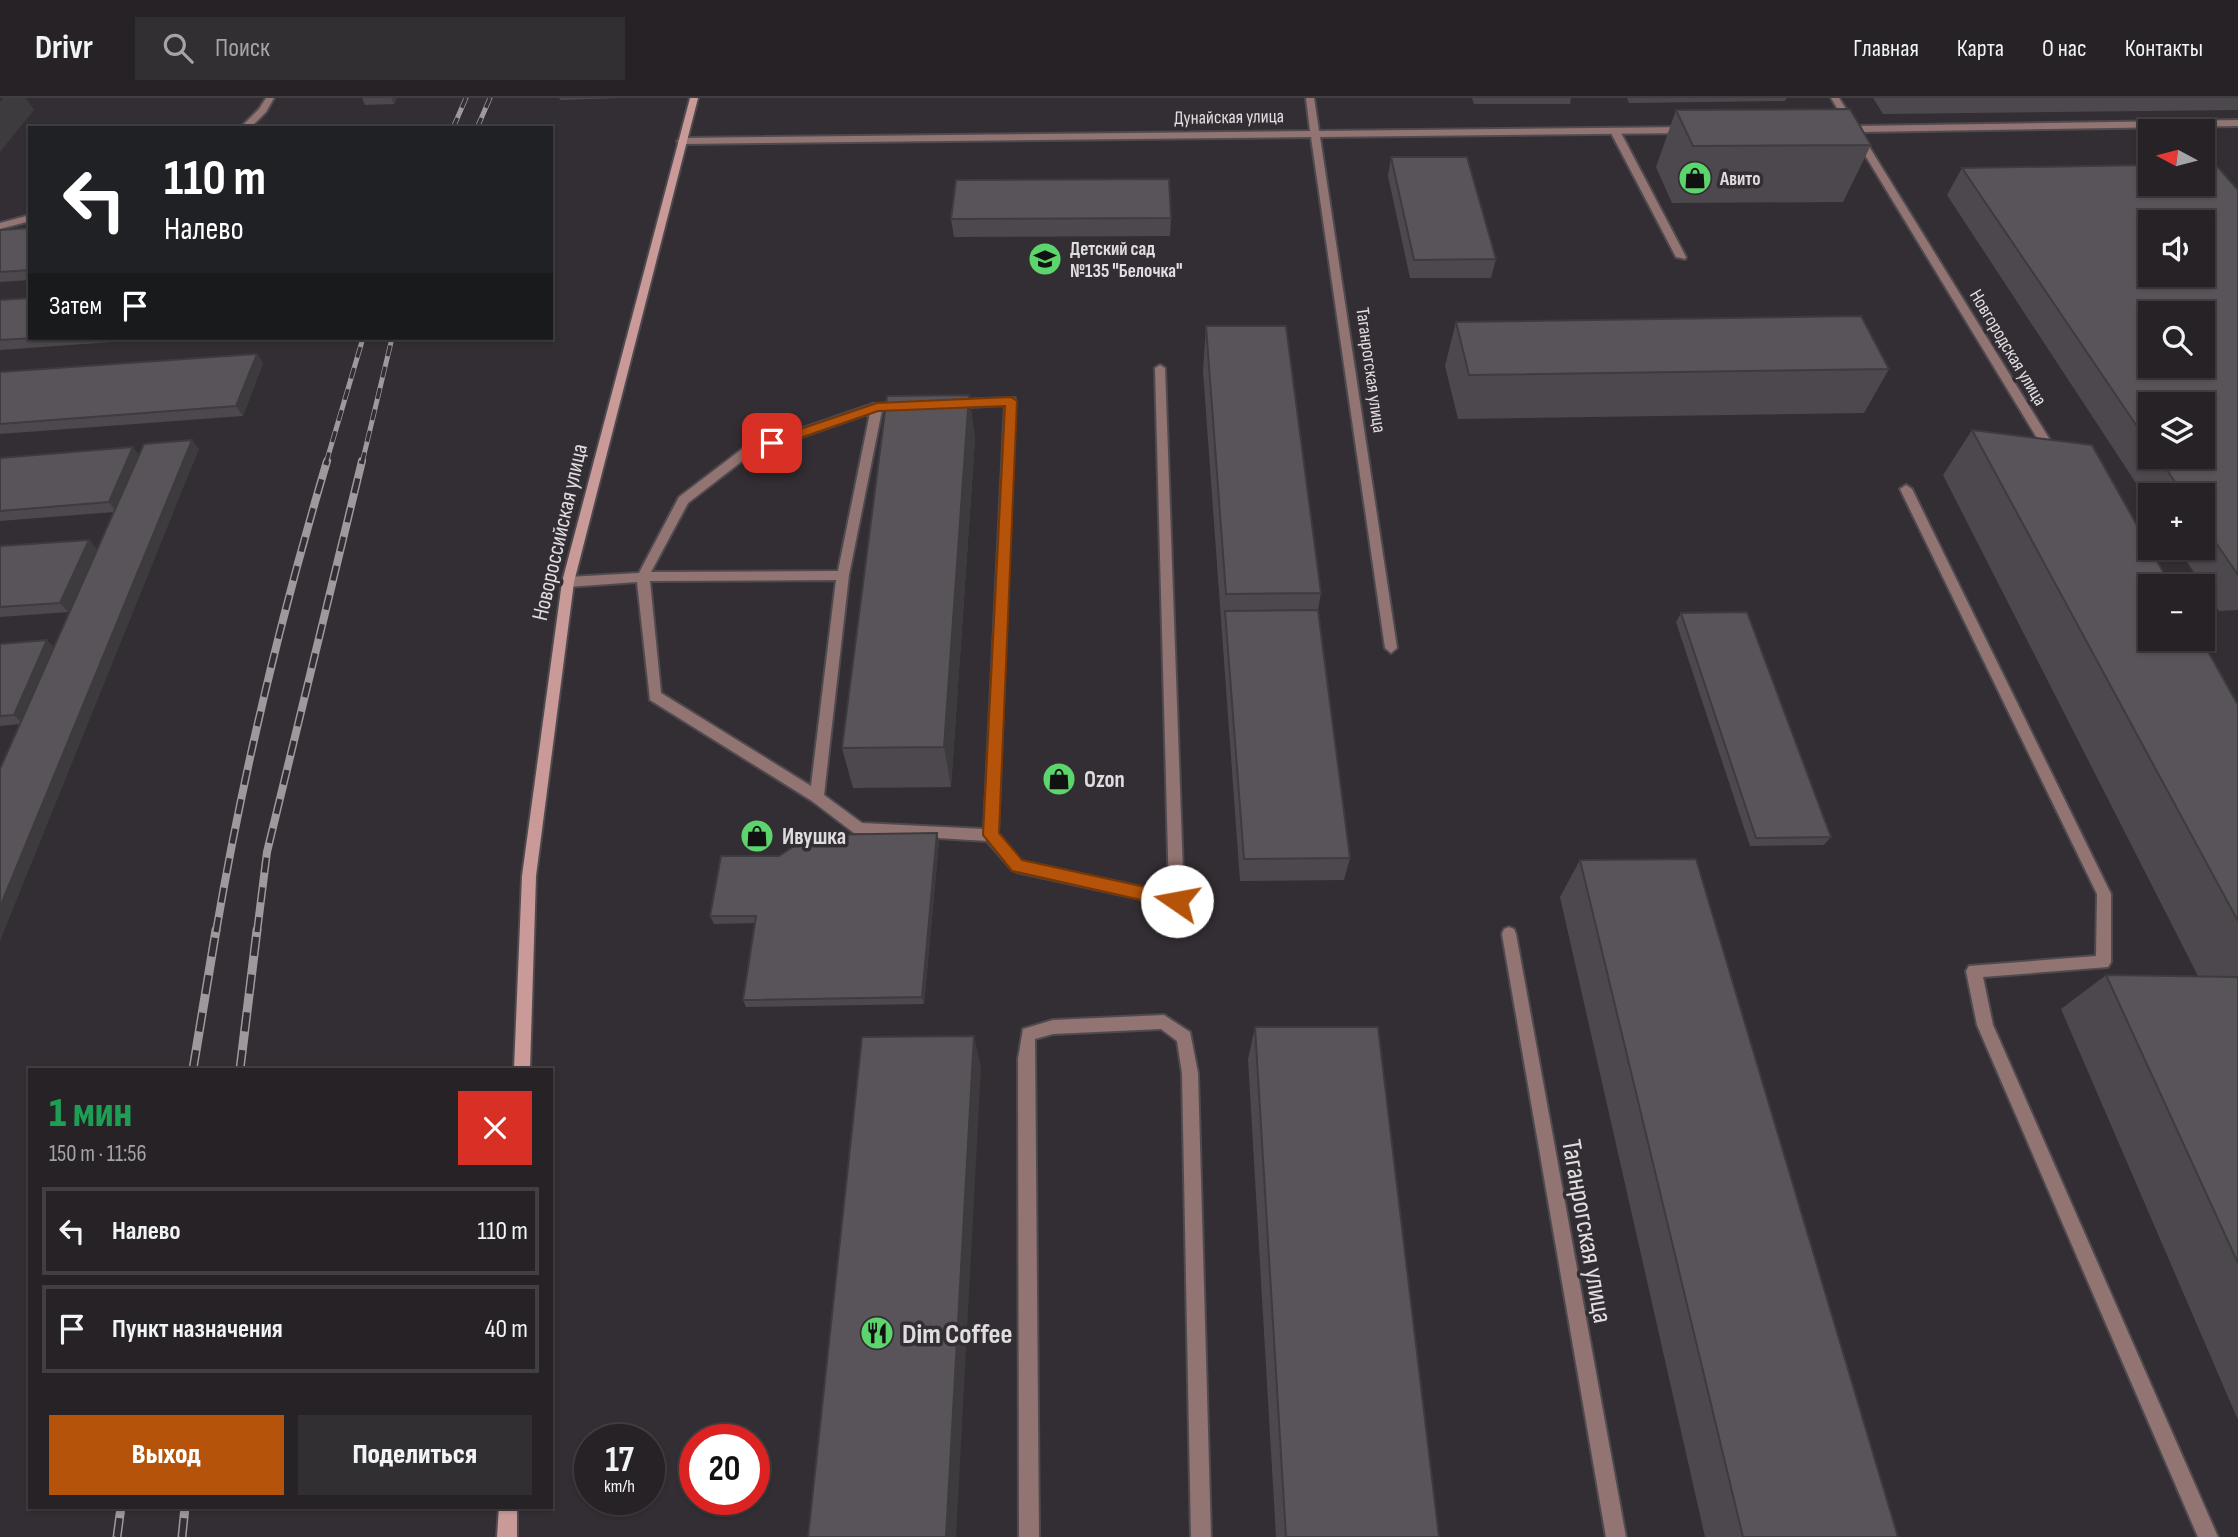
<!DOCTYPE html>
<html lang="ru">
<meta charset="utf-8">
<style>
body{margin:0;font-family:"Sofia Sans Condensed",sans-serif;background:#322f32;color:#f1f3f6;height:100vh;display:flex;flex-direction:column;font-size:26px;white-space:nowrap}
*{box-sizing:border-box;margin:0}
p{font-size:23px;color:#a4a4a7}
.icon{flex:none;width:38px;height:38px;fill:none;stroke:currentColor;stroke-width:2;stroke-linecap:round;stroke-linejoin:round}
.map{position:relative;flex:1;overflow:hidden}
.sheet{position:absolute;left:28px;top:970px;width:525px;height:441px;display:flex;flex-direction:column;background:#262226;border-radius:0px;box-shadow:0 2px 5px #0004,0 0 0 2px #423f43}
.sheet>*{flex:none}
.banner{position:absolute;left:28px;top:28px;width:525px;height:214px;border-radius:0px;box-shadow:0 2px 5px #0004,0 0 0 2px #423f43;background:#202124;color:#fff;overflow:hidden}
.needle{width:46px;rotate:277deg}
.fabs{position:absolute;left:2138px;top:21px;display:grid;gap:14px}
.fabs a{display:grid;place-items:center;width:77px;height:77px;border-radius:0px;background:#262226;box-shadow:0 2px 5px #0004,0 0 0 2px #423f43;font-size:35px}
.speed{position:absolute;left:574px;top:1326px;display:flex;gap:14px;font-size:35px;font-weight:700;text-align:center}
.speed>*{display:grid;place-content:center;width:91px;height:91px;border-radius:50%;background:#262226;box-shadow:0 2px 5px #0004,0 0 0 2px #423f43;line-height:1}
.speed small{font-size:18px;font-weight:400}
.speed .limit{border:10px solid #d22;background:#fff;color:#111}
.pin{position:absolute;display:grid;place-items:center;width:60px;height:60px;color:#fff;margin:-30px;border-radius:14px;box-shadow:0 4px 10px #0006}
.me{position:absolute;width:77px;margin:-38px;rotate:282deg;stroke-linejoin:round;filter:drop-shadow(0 0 5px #0008)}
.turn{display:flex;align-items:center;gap:24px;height:147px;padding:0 21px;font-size:32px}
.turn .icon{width:91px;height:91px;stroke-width:2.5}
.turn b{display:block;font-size:49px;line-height:60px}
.then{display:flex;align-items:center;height:66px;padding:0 21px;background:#0003;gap:14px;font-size:26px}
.round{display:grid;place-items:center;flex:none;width:74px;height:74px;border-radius:0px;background:#322f32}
.summary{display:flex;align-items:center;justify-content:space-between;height:119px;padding:0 21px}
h1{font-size:42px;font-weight:800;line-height:52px;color:#1e9e55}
.button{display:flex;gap:14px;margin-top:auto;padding:14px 21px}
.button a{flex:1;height:80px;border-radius:0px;background:#b45309;color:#fff;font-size:28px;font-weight:800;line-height:80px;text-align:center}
.button a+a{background:#322f32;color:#f1f3f6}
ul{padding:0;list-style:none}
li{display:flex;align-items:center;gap:21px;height:88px;margin:0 14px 10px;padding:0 7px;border:4px solid #423f43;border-radius:0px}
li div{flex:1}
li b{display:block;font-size:26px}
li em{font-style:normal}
header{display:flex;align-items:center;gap:42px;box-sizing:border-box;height:98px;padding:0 35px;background:#262226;border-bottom:2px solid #423f43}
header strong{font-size:33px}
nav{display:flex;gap:38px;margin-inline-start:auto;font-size:24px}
.search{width:490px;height:63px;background:#322f32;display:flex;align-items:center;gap:18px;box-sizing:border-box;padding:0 24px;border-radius:0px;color:#a4a4a7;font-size:26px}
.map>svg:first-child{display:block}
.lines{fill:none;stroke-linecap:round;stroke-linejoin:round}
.service-casing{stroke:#4f4a4f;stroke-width:4}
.minor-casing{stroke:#4f4a4f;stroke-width:4}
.secondary-casing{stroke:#4f4a4f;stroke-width:4}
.service{fill:#927472;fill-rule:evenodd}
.minor{fill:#927472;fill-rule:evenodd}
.secondary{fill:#c99a98;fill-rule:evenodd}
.rail-far2-casing{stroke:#9d999d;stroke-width:5}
.rail-far1-casing{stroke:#9d999d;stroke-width:8}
.rail-casing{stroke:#9d999d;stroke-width:9}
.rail-far2{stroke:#332e33;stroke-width:3.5;stroke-dasharray:11;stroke-linecap:butt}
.rail-far1{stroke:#332e33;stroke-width:5;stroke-dasharray:15;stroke-linecap:butt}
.rail{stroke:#332e33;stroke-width:6;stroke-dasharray:19;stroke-linecap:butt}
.wall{fill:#4d484d;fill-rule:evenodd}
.shaded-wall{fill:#3e3b3e}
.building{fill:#595459;stroke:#3e3b3e;stroke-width:2;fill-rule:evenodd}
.route{fill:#b45309;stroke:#753606;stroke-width:2}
.labels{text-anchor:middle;stroke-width:7;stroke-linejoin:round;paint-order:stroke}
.far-street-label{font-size:19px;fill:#e0dde0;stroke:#332e33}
.far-poi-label{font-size:19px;font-weight:bold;fill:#e0dde0;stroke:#332e33;text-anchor:start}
.street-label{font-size:23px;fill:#e0dde0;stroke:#332e33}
.poi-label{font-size:23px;font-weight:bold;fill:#e0dde0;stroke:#332e33;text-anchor:start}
.near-street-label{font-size:28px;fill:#e0dde0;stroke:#332e33}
.near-poi-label{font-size:28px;font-weight:bold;fill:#e0dde0;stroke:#332e33;text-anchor:start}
</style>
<header>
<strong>Drivr</strong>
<div class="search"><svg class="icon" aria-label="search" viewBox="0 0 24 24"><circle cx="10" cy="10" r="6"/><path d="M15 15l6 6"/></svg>Поиск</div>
<nav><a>Главная</a><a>Карта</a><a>О нас</a><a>Контакты</a></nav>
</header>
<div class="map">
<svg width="2238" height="1439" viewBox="0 0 2238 1439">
<rect width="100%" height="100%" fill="#332e33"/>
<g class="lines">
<defs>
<path id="service" d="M266,0H274L266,14L250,30H240L259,11Z
M1612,31L1620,33L1686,159L1685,161L1676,159L1610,33Z
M30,117V123L0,131V125Z
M1160,267L1165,270L1184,803L1182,807L1177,809L1017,774L1012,772L987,743L854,735L812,703L650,602L637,484L568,489L562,484L568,479L639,475L679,399L742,351L873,306L906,305V311L882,312L849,477L824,697L862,725L984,731L1005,307L953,310L947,306L953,302L1015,300L998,735L1021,763L1169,795L1155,270ZM870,315L838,473L651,474L688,405L750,357ZM836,482L811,688L661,595L650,483Z
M1906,387L1912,391L2111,796V864L2108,869L1983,879L1993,927L2218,1439H2198L1977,927L1966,873L1969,868L2096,858L2097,796L1900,391Z
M1164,917L1190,934L1198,975L1211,1439H1191L1182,975L1177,943L1161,931L1053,936L1035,941L1039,1439H1019L1018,961L1023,931L1053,922Z"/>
<path id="minor" d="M1306,0H1314L1319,33L1688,29L1693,32L1688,35L1320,39L1397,550L1391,555L1385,550L1311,39L682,46L677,43L682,40L1310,33Z
M1831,0H1839L1857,28L2238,22V28L1860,34L2058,355L2056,358H2048L1851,34L1840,31L1848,28Z
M1509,829L1514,831L1516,836L1626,1439H1606L1502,836L1504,831Z"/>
<path id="secondary" d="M690,0H698L574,484L536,778L530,971H514L522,778L562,484Z
M499,1409H517V1439H497Z"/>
</defs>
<use href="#service" class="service-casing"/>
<use href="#minor" class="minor-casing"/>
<use href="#secondary" class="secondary-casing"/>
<use href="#service" class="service"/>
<use href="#minor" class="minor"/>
<use href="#secondary" class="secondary"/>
<defs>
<path id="rail-far2" d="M453,30L466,0
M477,30L490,0
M326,365L363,240
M362,365L392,240"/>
<path id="rail-far1" d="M216,834C243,675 281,518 327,363
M257,834L267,754L362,363"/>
<path id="rail" d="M193,971L216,832
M240,971L257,832
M117,1439L121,1409
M182,1439L185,1409"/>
</defs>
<use href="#rail-far2" class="rail-far2-casing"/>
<use href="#rail-far1" class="rail-far1-casing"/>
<use href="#rail" class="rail-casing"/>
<use href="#rail-far2" class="rail-far2"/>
<use href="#rail-far1" class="rail-far1"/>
<use href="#rail" class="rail"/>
</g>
<path class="wall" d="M362,0H397L394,6L365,7Z
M559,0H622L560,2Z
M1472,0H1571L1570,6H1474Z
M1627,0H1787L1785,3L1629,5Z
M1873,0H2238V12L1883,16Z
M1676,12L1871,47L1843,104L1672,105L1656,69Z
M1391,59L1496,161L1491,180H1410L1388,78Z
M1962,70L2238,92V512L2219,513L2178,450H2203V397H2151V408L1947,97ZM2151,306L2203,359H2151Z
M1171,120L1170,138L954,139L951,121Z
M30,130V182L0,184V132Z
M0,202L30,240H169L0,252Z
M1456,224L1889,271L1864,315L1458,321L1445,268Z
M1206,228L1321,495L1318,512L1350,760L1344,782L1240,783L1203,273Z
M257,256L263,265L243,318L0,336V274Z
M969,297L975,341L951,689L853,690L842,650Z
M1972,332L2238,607V1322L2061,911L2106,877L2198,878L1943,377Z
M199,351L20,626L0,628V546L54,549L114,414L0,423V360L139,357Z
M89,442L97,451L68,514L0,519V448Z
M1681,515L1831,739L1824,747L1750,748L1676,524Z
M939,743L924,906L746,909L743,902L755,825L714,826L710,818L779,758Z
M1580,762L1898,1439H1705L1560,799Z
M1255,929L1439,1439H1276L1248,961Z"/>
<path class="shaded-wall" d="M3,0H26L34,12L0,54V4Z
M391,0H397L394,6Z
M257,256L263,265L243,318L236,308Z
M969,297L975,341L951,689L944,649Z
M192,342L199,351L0,843V809Z
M133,349L140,358L117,414L109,404Z
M89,442L97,451L68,514L60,505Z
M47,542L56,551L23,626L14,617Z
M937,735L939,743L924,906L922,899Z
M974,938L981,969L956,1439H946Z"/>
<path class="building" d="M1850,11L1871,47L1693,48L1676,12Z
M1391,59H1467L1496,161L1414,162Z
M2203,66H2215L2238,92V477L2203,426V397H2184L2158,359H2203V306H2151V349L1962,70L2151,67V86H2203ZM2151,124H2203V177H2151ZM2151,215H2203V268H2151Z
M1169,81L1171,120L951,121L956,82Z
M30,130V172L0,174V132Z
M30,200V240H34L0,242V202Z
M1861,218L1889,271L1469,277L1456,224Z
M1206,228H1286L1321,495L1226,496Z
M257,256L236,308L0,326V274Z
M969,297L944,649L842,650L887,298Z
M1972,332L2092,347L2171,488H2151V541H2201L2238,607V823Z
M192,342L58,668L0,809V671L144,346Z
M133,349L109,404L0,413V360Z
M89,442L60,505L0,509V448Z
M1318,512L1350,760L1244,761L1225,513Z
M1747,514L1831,739L1756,740L1681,515Z
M47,542L14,617L0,618V546Z
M937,735L922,899L743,902L756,818H710L721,758H779L811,737Z
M1696,761L1898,1439H1743L1580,762Z
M2106,877L2238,879V1165Z
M1255,929H1378L1439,1439H1286Z
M974,938L946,1439H808L862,939Z"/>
<path class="route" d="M1011,299L1017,303L999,735L1022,762L1177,796L1183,798L1186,803L1183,808L1177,810L1012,773L983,737L1005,308L878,313L777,348L772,350L766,345L768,342L877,305Z"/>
<defs>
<symbol id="shop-disc" viewBox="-11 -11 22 22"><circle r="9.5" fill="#5cd56d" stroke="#332e33"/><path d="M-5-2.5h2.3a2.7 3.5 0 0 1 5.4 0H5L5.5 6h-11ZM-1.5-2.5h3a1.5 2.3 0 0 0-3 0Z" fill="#111"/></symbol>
<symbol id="school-disc" viewBox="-11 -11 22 22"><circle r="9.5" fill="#5cd56d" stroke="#332e33"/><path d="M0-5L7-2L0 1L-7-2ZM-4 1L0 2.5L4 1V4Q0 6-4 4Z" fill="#111"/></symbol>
<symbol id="restaurant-disc" viewBox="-11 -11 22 22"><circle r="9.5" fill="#5cd56d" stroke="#332e33"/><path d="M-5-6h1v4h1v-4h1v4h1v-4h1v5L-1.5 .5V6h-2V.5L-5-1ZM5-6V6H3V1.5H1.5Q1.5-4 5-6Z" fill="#111"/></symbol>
</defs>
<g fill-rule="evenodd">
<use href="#shop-disc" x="1676" y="61" width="38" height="38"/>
<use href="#school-disc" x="1026" y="142" width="38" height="38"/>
<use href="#shop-disc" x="1040" y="662" width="38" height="38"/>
<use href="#shop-disc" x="738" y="719" width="38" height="38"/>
<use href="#restaurant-disc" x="858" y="1216" width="38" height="38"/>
</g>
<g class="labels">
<g class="far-street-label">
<text transform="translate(1229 18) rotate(-1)" y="7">Дунайская улица</text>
<text transform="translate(2009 249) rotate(59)" y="7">Новгородская улица</text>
<text transform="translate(1372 272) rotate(82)" y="7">Таганрогская улица</text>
</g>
<g class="far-poi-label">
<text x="1720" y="87">Авито</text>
<text x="1070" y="157">Детский сад<tspan x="1070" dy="22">№135 "Белочка"</tspan></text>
</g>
<g class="street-label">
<text transform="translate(559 434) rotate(-77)" y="8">Новороссийская улица</text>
</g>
<g class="poi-label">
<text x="1084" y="689">Ozon</text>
<text x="782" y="746">Ивушка</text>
</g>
<g class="near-street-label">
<text transform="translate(1588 1133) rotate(80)" y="10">Таганрогская улица</text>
</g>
<g class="near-poi-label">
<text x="902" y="1245">Dim Coffee</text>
</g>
</g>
</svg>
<div class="fabs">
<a><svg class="needle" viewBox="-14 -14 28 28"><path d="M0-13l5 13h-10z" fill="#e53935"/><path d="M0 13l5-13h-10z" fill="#a4a4a7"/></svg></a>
<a><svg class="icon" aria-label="sound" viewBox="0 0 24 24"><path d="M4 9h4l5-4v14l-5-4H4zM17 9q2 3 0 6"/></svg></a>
<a><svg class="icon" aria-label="search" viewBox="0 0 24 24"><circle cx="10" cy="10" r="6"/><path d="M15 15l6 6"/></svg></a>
<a><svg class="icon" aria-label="layers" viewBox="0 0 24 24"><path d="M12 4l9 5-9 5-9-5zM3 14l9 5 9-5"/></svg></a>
<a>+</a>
<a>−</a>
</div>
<div class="speed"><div>17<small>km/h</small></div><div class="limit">20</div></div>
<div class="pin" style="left:772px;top:345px;background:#d93025"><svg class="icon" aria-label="arrive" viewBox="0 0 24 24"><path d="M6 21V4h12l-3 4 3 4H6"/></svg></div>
<svg class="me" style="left:1177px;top:803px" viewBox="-20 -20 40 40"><circle r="19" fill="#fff"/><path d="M0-13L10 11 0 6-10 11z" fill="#b45309"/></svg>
<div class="banner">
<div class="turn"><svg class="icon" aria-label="left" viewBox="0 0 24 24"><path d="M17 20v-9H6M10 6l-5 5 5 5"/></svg><div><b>110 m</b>Налево</div></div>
<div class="then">Затем<svg class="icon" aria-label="arrive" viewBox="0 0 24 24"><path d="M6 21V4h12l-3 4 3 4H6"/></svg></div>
</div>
<section class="sheet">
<div class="summary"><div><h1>1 мин</h1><p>150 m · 11:56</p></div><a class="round" style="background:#d93025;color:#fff"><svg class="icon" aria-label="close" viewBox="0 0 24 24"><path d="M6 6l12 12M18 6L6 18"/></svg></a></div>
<ul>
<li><svg class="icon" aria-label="left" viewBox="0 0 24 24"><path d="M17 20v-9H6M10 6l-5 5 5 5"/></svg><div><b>Налево</b></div><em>110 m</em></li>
<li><svg class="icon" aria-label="arrive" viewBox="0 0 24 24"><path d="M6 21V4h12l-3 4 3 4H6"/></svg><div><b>Пункт назначения</b></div><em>40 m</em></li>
</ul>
<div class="button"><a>Выход</a><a>Поделиться</a></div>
</section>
</div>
